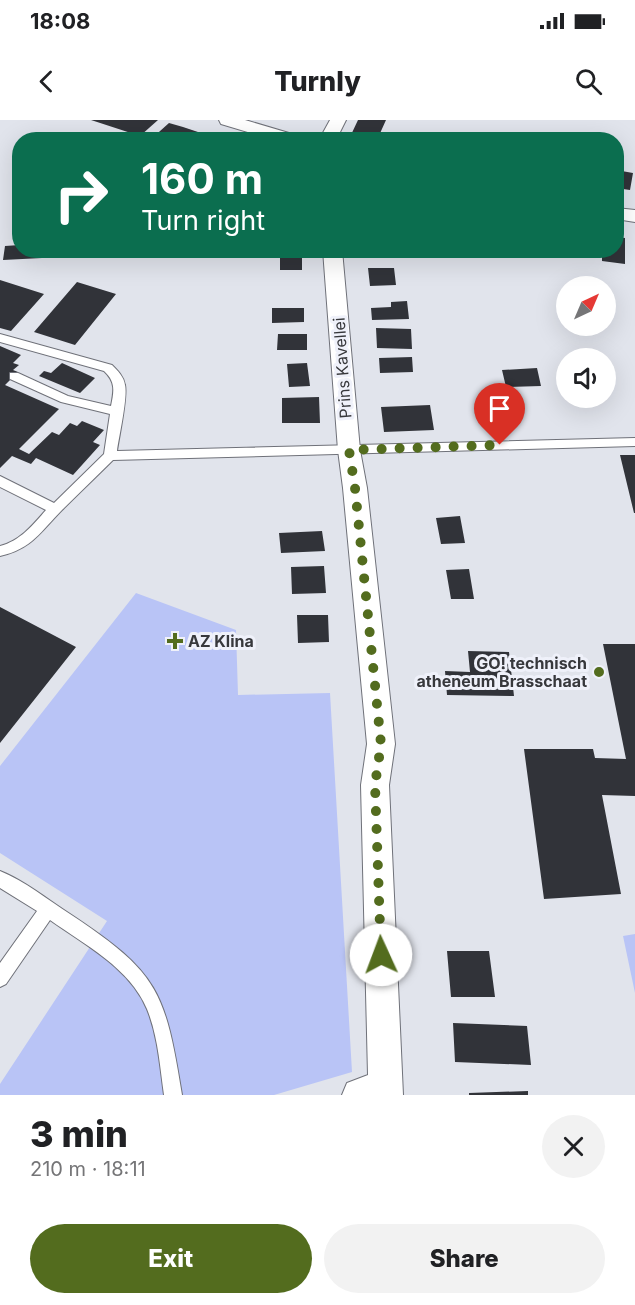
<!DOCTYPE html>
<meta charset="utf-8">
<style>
body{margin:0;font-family:Inter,sans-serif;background:#f2f2f2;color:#202124;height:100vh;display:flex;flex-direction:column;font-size:22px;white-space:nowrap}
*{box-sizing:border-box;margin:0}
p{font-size:20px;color:#757577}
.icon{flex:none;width:33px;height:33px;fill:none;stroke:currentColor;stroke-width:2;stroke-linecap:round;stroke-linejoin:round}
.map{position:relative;height:975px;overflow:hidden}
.details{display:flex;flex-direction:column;background:#fff;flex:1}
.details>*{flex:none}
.banner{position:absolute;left:12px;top:12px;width:612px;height:126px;border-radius:24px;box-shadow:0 6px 24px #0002;background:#0b6e4f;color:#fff;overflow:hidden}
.needle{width:39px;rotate:44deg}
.buttons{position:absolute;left:556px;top:156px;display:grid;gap:12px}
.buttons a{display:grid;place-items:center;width:60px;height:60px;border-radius:50%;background:#fff;box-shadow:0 6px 24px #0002;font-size:30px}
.pin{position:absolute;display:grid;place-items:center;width:51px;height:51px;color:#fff;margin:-62px -26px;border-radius:50% 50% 50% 0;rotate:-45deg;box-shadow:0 0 6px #0007}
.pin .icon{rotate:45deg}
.me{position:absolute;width:66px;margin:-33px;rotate:358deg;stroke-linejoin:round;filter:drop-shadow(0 0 4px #0008)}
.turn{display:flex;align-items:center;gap:21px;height:126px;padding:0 30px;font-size:27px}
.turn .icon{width:78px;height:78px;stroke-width:2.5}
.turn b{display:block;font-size:42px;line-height:51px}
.round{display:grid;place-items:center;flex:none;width:63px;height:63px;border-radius:32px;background:#f2f2f2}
.head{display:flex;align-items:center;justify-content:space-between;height:102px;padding:0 30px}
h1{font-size:36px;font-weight:800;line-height:45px}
.primary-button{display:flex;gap:12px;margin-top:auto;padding:12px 30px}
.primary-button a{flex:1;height:69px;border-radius:36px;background:#536c1e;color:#fff;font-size:24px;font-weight:800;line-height:69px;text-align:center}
.primary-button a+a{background:#f2f2f2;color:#202124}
.status{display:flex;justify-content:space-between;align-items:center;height:42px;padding:0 30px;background:#fff;direction:ltr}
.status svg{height:16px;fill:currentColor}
header{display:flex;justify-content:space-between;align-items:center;height:78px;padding:0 30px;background:#fff;font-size:27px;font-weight:800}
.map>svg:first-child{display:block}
.green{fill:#b9c4f6}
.building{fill:#313339}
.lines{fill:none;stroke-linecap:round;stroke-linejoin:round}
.lane-casing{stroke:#6f7179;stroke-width:2}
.street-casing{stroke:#6f7179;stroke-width:2}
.lane{fill:#fff;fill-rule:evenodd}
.street{fill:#fff;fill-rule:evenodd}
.route{stroke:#536c1e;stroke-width:10;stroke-dasharray:0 18}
.poi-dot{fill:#536c1e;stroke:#eff1fa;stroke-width:2}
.labels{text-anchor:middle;stroke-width:6;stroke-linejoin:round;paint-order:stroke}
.street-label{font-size:16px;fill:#37383c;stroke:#eff1fa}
.poi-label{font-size:16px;font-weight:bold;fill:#37383c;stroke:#eff1fa;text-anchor:start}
</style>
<div class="status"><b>18:08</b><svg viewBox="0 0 49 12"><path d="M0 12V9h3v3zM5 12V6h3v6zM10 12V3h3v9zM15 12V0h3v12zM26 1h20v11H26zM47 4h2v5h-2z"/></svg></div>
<header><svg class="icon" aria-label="back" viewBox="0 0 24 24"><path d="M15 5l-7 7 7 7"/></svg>Turnly<svg class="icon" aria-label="search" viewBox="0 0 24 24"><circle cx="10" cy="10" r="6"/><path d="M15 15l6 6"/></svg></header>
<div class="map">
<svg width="635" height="975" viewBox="0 0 635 975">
<rect width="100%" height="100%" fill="#e1e4ec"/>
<path class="green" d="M136,473L236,510L238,575L330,573L352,952L274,975H0V964L107,801L0,733V646Z
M635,814V873L623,816Z"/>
<path class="building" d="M91,0H158L140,16Z
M358,0H386L377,20L350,17Z
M169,3L183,7L210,16L207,20H150Z
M616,50L633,53L630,70L616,68Z
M616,117L625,118V144L602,141V130H616Z
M20,125V130H43L42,138L3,140L5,126Z
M365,130H393L394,137L366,138Z
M553,130H581V135L553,132Z
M302,136V150H280V137Z
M368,148H394L396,165L370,166Z
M0,160L44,174L11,211L0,208Z
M77,162L116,174L75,225L34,212Z
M407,181L409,199L372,200L371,188L391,187V182Z
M272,188H304V202L272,203Z
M376,208L411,209L412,229L377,228Z
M278,214H307V230H277Z
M0,226L21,235L13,243L19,245L13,250L18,252L5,265L59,289L19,329L29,334L52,312L59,315L70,303L77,306L82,301L104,310L93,322L100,325L73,355L36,338L31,344L12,336L0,348Z
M412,237L413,252L380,253L379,238Z
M62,243L95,258L80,273L39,256L44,251L51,253Z
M307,243L310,266L289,267L287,244Z
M537,248L541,266L506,267L502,250Z
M319,277L320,303H282V278Z
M430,285L434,310L384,312L381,287Z
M620,335H635V393H634Z
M460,396L465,423L441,424L436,398Z
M322,411L325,431L281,433L279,413Z
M324,446L326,473L292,474L291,447Z
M469,449L474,479H451L446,450Z
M0,487L76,527L0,623Z
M297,495H328L329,522L298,523Z
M603,524H635V676L602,675L621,774L544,779L524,629H593L595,638L626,639Z
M468,531L509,532L514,576L447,575L445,551L470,552Z
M447,831H489L495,877H451Z
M453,903L527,906L531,945L455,942Z
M528,971V975H469V973Z"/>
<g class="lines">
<defs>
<path id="lane" d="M0,214L112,245C118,251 124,257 125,265C128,277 119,316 117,331L635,318V326L113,340C96,357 79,373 62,390C41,411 32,429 0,436V426C20,421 33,405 46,390L0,367V356L54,383L104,334L110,294L61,282L10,259V253H18L68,276L111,286C114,271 116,262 104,251L0,222Z
M0,751C25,761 48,780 70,794C159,853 165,871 182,975H164C160,947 158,916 147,889C130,848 85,825 50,800L6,864L0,867V843L37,791L0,768Z"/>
<path id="street" d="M219,0H245L299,16L301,20H274L221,4Z
M330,0H346L336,20H319Z
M616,88L635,90V102L616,99Z
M323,130H342L360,330L367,368L395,624L389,665L403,975H342L347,963L368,955L361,665L367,624L343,368L338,330Z"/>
</defs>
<use href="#lane" class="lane-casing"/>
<use href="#street" class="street-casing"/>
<use href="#lane" class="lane"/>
<use href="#street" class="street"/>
</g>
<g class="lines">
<path class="route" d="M381,835L375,665L381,624L355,368L349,330L500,325"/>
</g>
<g class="poi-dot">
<path d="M172 512h6v6h6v6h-6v6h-6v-6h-6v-6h6z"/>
<circle cx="599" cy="552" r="6"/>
</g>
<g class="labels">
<g class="street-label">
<text transform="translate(342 248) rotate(-94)" y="6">Prins Kavellei</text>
</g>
<g class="poi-label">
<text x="188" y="527">AZ Klina</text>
<text x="587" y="549" text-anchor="end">GO! technisch<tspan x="587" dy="18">atheneum Brasschaat</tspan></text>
</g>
</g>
</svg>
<div class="buttons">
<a><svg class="needle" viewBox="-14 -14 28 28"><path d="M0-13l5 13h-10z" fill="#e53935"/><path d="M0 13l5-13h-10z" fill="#757577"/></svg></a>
<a><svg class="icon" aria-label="sound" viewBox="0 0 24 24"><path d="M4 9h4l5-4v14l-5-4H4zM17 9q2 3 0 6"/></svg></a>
</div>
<div class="pin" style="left:500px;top:325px;background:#d93025"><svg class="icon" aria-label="arrive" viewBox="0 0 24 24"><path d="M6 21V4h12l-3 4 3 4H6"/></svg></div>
<svg class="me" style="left:381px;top:835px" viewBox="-20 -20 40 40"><circle r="19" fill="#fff"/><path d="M0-13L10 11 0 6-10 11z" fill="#536c1e"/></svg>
<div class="banner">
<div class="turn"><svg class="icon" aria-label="right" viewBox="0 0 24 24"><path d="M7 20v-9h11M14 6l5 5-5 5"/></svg><div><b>160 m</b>Turn right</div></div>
</div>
</div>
<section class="details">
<div class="head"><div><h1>3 min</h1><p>210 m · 18:11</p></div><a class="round"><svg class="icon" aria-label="close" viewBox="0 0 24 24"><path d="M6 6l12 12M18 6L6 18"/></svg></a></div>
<div class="primary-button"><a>Exit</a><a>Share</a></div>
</section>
